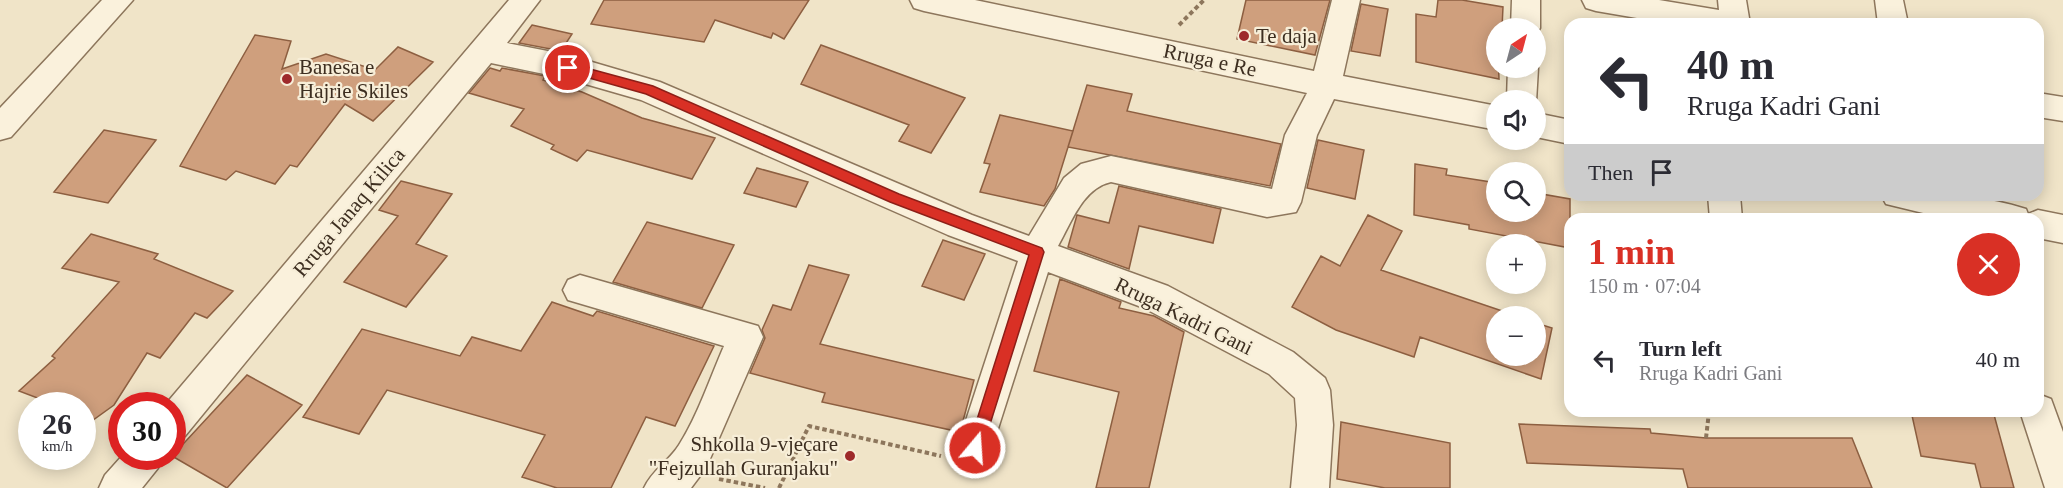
<!DOCTYPE html>
<meta charset="utf-8">
<style>
body{margin:0;font-family:"Times New Roman",serif;background:#f7f7f7;color:#2b2b33;height:100vh;display:flex;flex-direction:column;font-size:22px;white-space:nowrap}
*{box-sizing:border-box;margin:0}
p{font-size:20px;color:#7c7c81}
.icon{flex:none;width:33px;height:33px;fill:none;stroke:currentColor;stroke-width:2;stroke-linecap:round;stroke-linejoin:round}
.map{position:relative;flex:1;overflow:hidden}
.panel{position:absolute;left:1564px;top:213px;width:480px;height:204px;display:flex;flex-direction:column;background:#fff;border-radius:18px;box-shadow:0 3px 15px #0003}
.panel>*{flex:none}
.hud{position:absolute;left:1564px;top:18px;width:480px;height:183px;border-radius:18px;box-shadow:0 3px 15px #0003;background:#fff;color:#2b2b33;overflow:hidden}
.needle{width:39px;rotate:36deg}
.buttons{position:absolute;left:1486px;top:18px;display:grid;gap:12px}
.buttons a{display:grid;place-items:center;width:60px;height:60px;border-radius:50%;background:#fff;box-shadow:0 3px 15px #0003;font-size:30px}
.speed{position:absolute;left:18px;top:392px;display:flex;gap:12px;font-size:30px;font-weight:700;text-align:center}
.speed>*{display:grid;place-content:center;width:78px;height:78px;border-radius:50%;background:#fff;box-shadow:0 3px 15px #0003;line-height:1}
.speed small{font-size:15px;font-weight:400}
.speed .limit{border:9px solid #d22;background:#fff;color:#111}
.pin{position:absolute;display:grid;place-items:center;width:51px;height:51px;color:#fff;margin:-26px;border:3px solid #fff;border-radius:50%;box-shadow:0 2px 6px #0007}
.me{position:absolute;width:66px;margin:-33px;rotate:18deg;stroke-linejoin:round;filter:drop-shadow(0 0 4px #0008)}
.turn{display:flex;align-items:center;gap:21px;height:126px;padding:0 24px;font-size:27px}
.turn .icon{width:78px;height:78px;stroke-width:2.5}
.turn b{display:block;font-size:42px;line-height:51px}
.then{display:flex;align-items:center;height:57px;padding:0 24px;background:#0003;gap:12px;font-size:22px}
.round{display:grid;place-items:center;flex:none;width:63px;height:63px;border-radius:32px;background:#f7f7f7}
.summary{display:flex;align-items:center;justify-content:space-between;height:102px;padding:0 24px}
h1{font-size:36px;font-weight:700;line-height:45px;color:#d93025}
ul{padding:0;list-style:none}
li{display:flex;align-items:center;gap:18px;height:90px;padding:0 24px}
li div{flex:1}
li b{display:block;font-size:22px}
li em{font-style:normal}
.map>svg:first-child{display:block}
.building{fill:#cf9f7d;stroke:#8d5f41;stroke-width:1.5}
.lines{fill:none;stroke-linecap:round;stroke-linejoin:round}
.minor-casing{stroke:#8d765c;stroke-width:3}
.path{stroke:#8d765c;stroke-width:4;stroke-dasharray:4.5 3;stroke-linecap:butt}
.minor{fill:#faf1dc;fill-rule:evenodd}
.route{fill:#d93025;stroke:#8d1f18;stroke-width:1.5}
.poi-dot{fill:#9e2a2b;stroke:#f7eed8;stroke-width:2}
.labels{text-anchor:middle;stroke-width:4.5;stroke-linejoin:round;paint-order:stroke}
.poi-label{font-size:21px;fill:#3d2e20;stroke:#f7eed8;text-anchor:start}
.street-label{font-size:21px;fill:#3d2e20;stroke:#f7eed8}
</style>
<div class="map">
<svg width="2063" height="488" viewBox="0 0 2063 488">
<rect width="100%" height="100%" fill="#f0e4c8"/>
<path class="building" d="M604,0H809L784,39L773,33L771,38L715,20L704,42L591,24Z
M1246,0H1330L1315,55L1237,39Z
M1438,0H1462L1503,7L1502,28H1497L1499,79L1416,62V14L1436,17Z
M1361,4L1388,9L1380,56L1351,51Z
M532,25L572,34L561,51L519,43Z
M255,35L291,41L282,69L326,54L375,70L398,47L433,62L373,121L345,104L297,167L290,165L275,184L236,171L226,180L180,166Z
M821,45L965,98L931,153L899,141L909,125L801,84Z
M490,68L500,71L502,68L545,76L543,80L582,92L642,118L715,138L692,179L587,150L577,161L551,149L554,145L511,126L524,109L469,93Z
M1087,85L1132,94L1127,111L1281,144L1270,186L1068,147Z
M1000,115L1073,131L1055,189L1044,206L980,192L990,164L984,163Z
M104,130L156,140L108,203L54,192Z
M1318,140L1364,150L1355,199L1307,188Z
M1415,164L1447,169L1446,175L1497,183V212H1536V189L1542,190V194L1570,199V248L1469,229V225L1414,215Z
M757,168L808,182L796,207L744,193Z
M401,181L452,194L416,244L447,256L406,307L344,282L398,216L379,210Z
M1119,186L1221,209L1213,243L1139,226L1129,269L1068,247L1077,215L1109,223Z
M1368,215L1402,231L1381,270L1517,316H1497V356H1536V323L1552,328L1541,379L1420,337L1414,357L1336,330L1292,307L1321,256L1340,266Z
M647,222L734,245L702,308L613,282Z
M91,234L158,254L154,259L233,291L207,318L195,313L160,358L147,353L114,405L82,428V405H56L19,391L55,358L52,356L119,282L62,268Z
M943,240L985,254L964,300L922,286Z
M809,265L849,275L820,344L974,380L960,432L822,402L825,393L750,373L765,338L762,330L773,305L791,310Z
M1060,279L1121,302L1119,308L1154,316L1184,332L1149,488H1096L1119,392L1034,371Z
M552,302L593,316L597,311L714,346L675,426L646,417L611,488H557L522,477L545,435L387,390L359,434L303,417L362,329L460,356L472,337L521,351Z
M247,375L302,405L227,488L172,456Z
M1911,411H1993L2014,488H1981L1975,464L1921,456Z
M1341,422L1450,443V488H1385L1337,479Z
M1519,424L1650,429L1651,433L1706,438H1852L1872,488H1688L1683,469L1527,463Z"/>
<g class="lines">
<defs>
<path id="minor" d="M102,0H133L11,137L0,140V108Z
M509,0H540L507,43L568,55L660,82L972,215L1029,236L1064,178L1081,164L1111,156L1272,189L1285,135L1307,93L924,11L914,8L910,0H975L1314,71L1332,0H1360L1343,76L1497,106V130L1334,99L1317,135L1301,202L1296,212L1267,217L1111,182C1083,188 1071,223 1058,246L1168,286L1293,352L1325,378L1330,390L1333,425L1329,488H1291L1297,425L1295,398L1269,374L1144,308L1048,272L988,460L975,465L962,460L957,448L1018,261L948,235L641,100L568,79L491,63L185,436L172,441V405H165Z
M1512,0H1540V28L1536,35V28H1511Z
M1582,0H1659L1719,10L1718,0H1746L1750,24H1672L1596,11L1586,8Z
M1875,0H1903L1908,24H1878Z
M1536,64L1538,68L1536,102L1507,100L1508,68H1536Z
M2038,93L2063,97V121L2038,117Z
M1536,113L1570,120V144L1536,137Z
M1708,195H1740L1742,219H1710Z
M1881,195C1930,195 1978,193 2026,209L2028,214L2038,210L2063,215V243L2038,238V219H1948L1886,204Z
M580,275L758,326L763,337L706,468L691,488H644C652,470 669,461 679,445C698,415 710,378 724,346L568,300L563,290L568,280Z
M2038,394L2051,399L2063,432V488H2045L2020,411H2038Z
M122,456H163L158,468L142,488H99L105,475Z"/>
</defs>
<use href="#minor" class="minor-casing"/>
<path class="path" d="M1179,25L1204,0
M1706,438L1709,412
M719,479L765,488
M779,488L809,426L941,456"/>
<use href="#minor" class="minor"/>
</g>
<path class="route" d="M568,63L653,86L899,194L1042,248L1044,252L981,453L975,455L970,453L968,448L1029,255L890,202L646,94L564,71V64Z"/>
<g class="poi-dot">
<circle cx="1244" cy="36" r="6"/>
<circle cx="287" cy="79" r="6"/>
<circle cx="850" cy="456" r="6"/>
</g>
<g class="labels">
<g class="poi-label">
<text x="1256" y="43">Te daja</text>
<text x="299" y="74">Banesa e<tspan x="299" dy="24">Hajrie Skiles</tspan></text>
<text x="838" y="451" text-anchor="end">Shkolla 9-vjeçare<tspan x="838" dy="24">"Fejzullah Guranjaku"</tspan></text>
</g>
<g class="street-label">
<text transform="translate(1210 60) rotate(12)" y="7">Rruga e Re</text>
<text transform="translate(349 212) rotate(-50)" y="7">Rruga Janaq Kilica</text>
<text transform="translate(1184 316) rotate(26)" y="7">Rruga Kadri Gani</text>
</g>
</g>
</svg>
<div class="buttons">
<a><svg class="needle" viewBox="-14 -14 28 28"><path d="M0-13l5 13h-10z" fill="#e53935"/><path d="M0 13l5-13h-10z" fill="#7c7c81"/></svg></a>
<a><svg class="icon" aria-label="sound" viewBox="0 0 24 24"><path d="M4 9h4l5-4v14l-5-4H4zM17 9q2 3 0 6"/></svg></a>
<a><svg class="icon" aria-label="search" viewBox="0 0 24 24"><circle cx="10" cy="10" r="6"/><path d="M15 15l6 6"/></svg></a>
<a>+</a>
<a>−</a>
</div>
<div class="speed"><div>26<small>km/h</small></div><div class="limit">30</div></div>
<div class="pin" style="left:568px;top:68px;background:#d93025"><svg class="icon" aria-label="arrive" viewBox="0 0 24 24"><path d="M6 21V4h12l-3 4 3 4H6"/></svg></div>
<svg class="me" style="left:975px;top:448px" viewBox="-20 -20 40 40"><circle r="17" fill="#d93025" stroke="#fff" stroke-width="3"/><path d="M0-11L8 9 0 5-8 9z" fill="#fff"/></svg>
<div class="hud">
<div class="turn"><svg class="icon" aria-label="left" viewBox="0 0 24 24"><path d="M17 20v-9H6M10 6l-5 5 5 5"/></svg><div><b>40 m</b>Rruga Kadri Gani</div></div>
<div class="then">Then<svg class="icon" aria-label="arrive" viewBox="0 0 24 24"><path d="M6 21V4h12l-3 4 3 4H6"/></svg></div>
</div>
<section class="panel">
<div class="summary"><div><h1>1 min</h1><p>150 m · 07:04</p></div><a class="round" style="background:#d93025;color:#fff"><svg class="icon" aria-label="close" viewBox="0 0 24 24"><path d="M6 6l12 12M18 6L6 18"/></svg></a></div>
<ul>
<li><svg class="icon" aria-label="left" viewBox="0 0 24 24"><path d="M17 20v-9H6M10 6l-5 5 5 5"/></svg><div><b>Turn left</b><p>Rruga Kadri Gani</p></div><em>40 m</em></li>
</ul>
</section>
</div>
